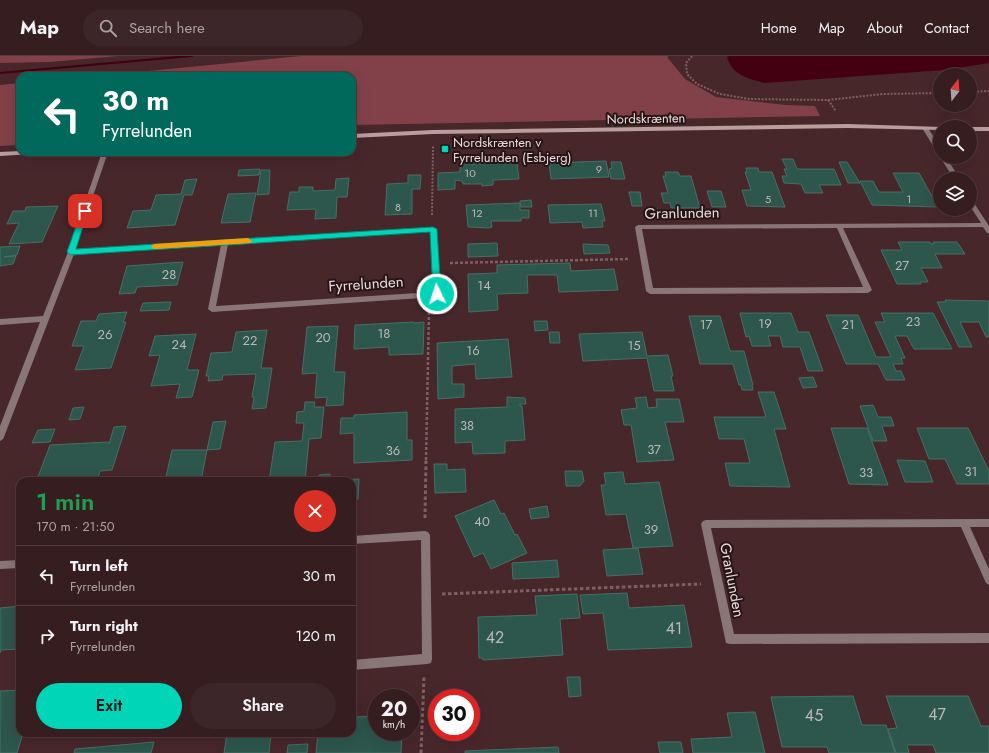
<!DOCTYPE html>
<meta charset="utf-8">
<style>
body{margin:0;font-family:Jost,sans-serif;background:#3d2629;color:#f1f3f6;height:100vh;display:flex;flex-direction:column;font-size:15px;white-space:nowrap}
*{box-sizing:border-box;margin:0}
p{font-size:13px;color:#aaa2a5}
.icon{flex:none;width:22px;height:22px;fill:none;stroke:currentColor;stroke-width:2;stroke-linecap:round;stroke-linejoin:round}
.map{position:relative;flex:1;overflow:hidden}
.sheet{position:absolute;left:16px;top:421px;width:340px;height:260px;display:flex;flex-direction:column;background:#361d20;border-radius:12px;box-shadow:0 4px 16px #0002,0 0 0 1px #503b3e}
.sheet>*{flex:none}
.top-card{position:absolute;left:16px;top:16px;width:340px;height:84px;border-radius:12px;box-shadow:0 4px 16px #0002,0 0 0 1px #503b3e;background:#00695c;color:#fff;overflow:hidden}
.needle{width:26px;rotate:17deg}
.controls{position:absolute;left:933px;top:12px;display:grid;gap:8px}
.controls a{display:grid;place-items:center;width:44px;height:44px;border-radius:50%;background:#361d20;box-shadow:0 4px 16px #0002,0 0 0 1px #503b3e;font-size:20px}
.speed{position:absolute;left:368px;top:633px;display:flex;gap:8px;font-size:20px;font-weight:700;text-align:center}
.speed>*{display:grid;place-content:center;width:52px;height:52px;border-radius:50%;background:#361d20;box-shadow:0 4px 16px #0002,0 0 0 1px #503b3e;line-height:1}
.speed small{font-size:10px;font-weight:400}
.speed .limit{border:6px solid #d22;background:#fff;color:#111}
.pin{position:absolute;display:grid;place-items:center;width:34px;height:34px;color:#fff;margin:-17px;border-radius:8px;box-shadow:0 2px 6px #0006}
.me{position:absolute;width:44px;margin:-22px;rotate:356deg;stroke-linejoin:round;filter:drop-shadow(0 0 3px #0008)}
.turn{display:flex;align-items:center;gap:14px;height:84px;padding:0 20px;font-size:18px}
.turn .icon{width:52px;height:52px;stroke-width:2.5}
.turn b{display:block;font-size:28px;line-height:34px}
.round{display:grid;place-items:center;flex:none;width:42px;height:42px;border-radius:21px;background:#3d2629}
.overview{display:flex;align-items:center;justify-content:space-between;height:68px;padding:0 20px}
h1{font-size:24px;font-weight:600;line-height:30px;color:#1e9e55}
.action{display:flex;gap:8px;margin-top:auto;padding:8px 20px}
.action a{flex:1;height:46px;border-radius:24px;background:#00d5b7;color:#111;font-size:16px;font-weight:600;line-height:46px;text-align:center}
.action a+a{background:#3d2629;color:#f1f3f6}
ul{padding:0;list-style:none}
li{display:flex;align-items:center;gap:12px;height:60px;padding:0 20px;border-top:1px solid #503b3e}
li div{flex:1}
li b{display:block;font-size:15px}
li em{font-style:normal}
header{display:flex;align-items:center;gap:24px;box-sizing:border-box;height:56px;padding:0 20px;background:#361d20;border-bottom:1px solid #503b3e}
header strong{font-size:19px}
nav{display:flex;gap:22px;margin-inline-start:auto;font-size:14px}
.search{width:280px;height:36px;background:#3d2629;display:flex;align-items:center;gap:10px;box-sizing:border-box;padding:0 14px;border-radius:22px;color:#aaa2a5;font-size:15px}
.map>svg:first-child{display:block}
.green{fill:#824149}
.water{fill:#430011}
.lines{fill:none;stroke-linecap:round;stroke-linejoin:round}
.stream{fill:#430011;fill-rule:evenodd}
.building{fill:#2d564d;stroke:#466f66}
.path-far2{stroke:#7e6063;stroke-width:2;stroke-dasharray:2 1.5;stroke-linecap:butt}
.path-far1{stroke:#7e6063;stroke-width:2.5;stroke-dasharray:3 2;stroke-linecap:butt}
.path{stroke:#7e6063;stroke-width:3;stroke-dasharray:3.5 2.5;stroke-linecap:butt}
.street{fill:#897778;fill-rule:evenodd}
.secondary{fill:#b99d9f;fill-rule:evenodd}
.route{fill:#00d5b7;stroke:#008a77}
.slow{fill:#f59e0b}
.poi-dot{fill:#00d5b7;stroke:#241517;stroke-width:1.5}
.labels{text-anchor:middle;stroke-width:4;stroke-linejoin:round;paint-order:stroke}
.far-number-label{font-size:11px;fill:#beb8b7}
.far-street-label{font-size:13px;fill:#eed8da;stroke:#241517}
.far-poi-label{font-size:13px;fill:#eed8da;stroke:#241517;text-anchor:start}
.number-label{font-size:13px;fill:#beb8b7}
.street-label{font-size:15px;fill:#eed8da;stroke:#241517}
.near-number-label{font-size:16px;fill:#beb8b7}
</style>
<header>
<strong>Map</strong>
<div class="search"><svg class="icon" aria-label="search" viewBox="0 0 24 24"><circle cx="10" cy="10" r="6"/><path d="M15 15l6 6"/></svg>Search here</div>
<nav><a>Home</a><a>Map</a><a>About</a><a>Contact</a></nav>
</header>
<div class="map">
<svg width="989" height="697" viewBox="0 0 989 697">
<rect width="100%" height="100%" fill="#48272b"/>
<path class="green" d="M0,0H118L49,6L0,7Z
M301,0H669L667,1L685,23L716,41L785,49L815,50L820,60L352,69V20H97Z
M20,27V89L0,90V29Z"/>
<path class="water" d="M730,0H989V7L945,14L764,27C747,22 733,20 727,1Z"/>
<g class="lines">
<path class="stream" d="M177,0H194L192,1L0,18V16Z"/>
</g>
<path class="building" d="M782,103H793L797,113H834L841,129H819L823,137H805L801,128L784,127L782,120H787L784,113H787Z
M606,105L609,121L551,123L549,107Z
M611,106H621L625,123H611L609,113L612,112Z
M839,106H847L860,127H848Z
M517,107L519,123L493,124V129L482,130V128H463L462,125L455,124V133L438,134V117L460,116V108Z
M746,112H758L759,116H772L785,151L747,150L742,134H751L745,116H747Z
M260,113L259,119L238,120L239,114Z
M261,114H270L269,138L257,139Z
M665,116H678L680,120H691L700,152H671L670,147H664L661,137H668L663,120H666Z
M893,117H919L938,151L872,149L860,125H873L879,136H903Z
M408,119H421L420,133H412V158L385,159L387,128L408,127Z
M349,122L347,141H337L336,162L315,163L316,153L287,154L290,136H299V131H313V135L335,134L336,123Z
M197,123L192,139H184L175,169L127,172L133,155L151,154L156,139L181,138L185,124Z
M707,135H721L726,151H712Z
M629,136H640L642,150H632Z
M256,137L250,166L221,167L228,138Z
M531,144L532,151H521L520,145Z
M520,147V154H529V162H521V165H491L492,171L489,172L468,171L466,149Z
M601,148L605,165H602L603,171L583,172L582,166L550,167L548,149Z
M58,150L42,186L9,188L19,167L7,168L13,155H25L26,151Z
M898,186H930L931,188H934L933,186H957L965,198H935L942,212H921L928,226H920L921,228H897L881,194H902Z
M497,187L498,200L468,201V188Z
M583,188L608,189L610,197L584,198Z
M20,190L17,199L4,201L16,200L13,208L0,210V191Z
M183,206L177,229L137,231L135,237L119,238L127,210Z
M570,207L571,215L614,213L618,234L559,236L557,219H527L528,237L497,238L498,254L469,256L468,218L497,217V209Z
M945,244L989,245V281H986L979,266H960L972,291H959L937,246H946Z
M171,246L169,254L140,255L143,247Z
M127,256L123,266H126L111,312L75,314L84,290H72L81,265H96L99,258Z
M740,257H791L798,276H809L823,315H808L800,291H783L780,280H768L771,290H752L749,280L746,281Z
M881,257H933L952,293H914L907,280H895L905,302H901L903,308H893L896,315H901L905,324H886L878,308H846L826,259H858L876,301H891L875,266H885Z
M689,260H720L730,295H744L753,329H752L753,334H742L741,329H739L733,308H700Z
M534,265H547L548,274L535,275Z
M414,266V267L424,266L423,298L389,299V291L354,293L355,269Z
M338,270L334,316H345L343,349L326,350L327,341L315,342L317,317L302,318L307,271Z
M267,274L261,312H272L266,352L252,353L254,341H252L256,318L223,319L222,324L208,325L209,320H206L211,297L232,296L236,276Z
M549,276H559L560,287H550Z
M642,276L647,300L668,299L673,320H671L674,335H654L647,302L583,305L579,278Z
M196,278L187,314H199L192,341L176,342L180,328L151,330L160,299L149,300L155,280Z
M508,283L512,321L476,323L475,308L452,310V328H464V341L438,343L437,287Z
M813,321L817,331L803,332L799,322Z
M758,336H774L786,373H774L790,431L730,430L725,407H750L744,383H719L714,361H766Z
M507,341L525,342L526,348H520V350H522L525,384L505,385V397L473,398L472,386L455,387V353L507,351Z
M646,341L648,352L657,351L656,343H679L684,366H665L674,404L637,406L631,369H624L621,354L637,352L635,342Z
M305,346H315L314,351H324L321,382L309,383L305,425H269L275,386L302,385L304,367H296L297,356L304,355Z
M873,349L878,361H891L894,370H882L887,385H873L860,350Z
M84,351L80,363L69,364L73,352Z
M407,356V384H412V404L354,407V377L340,378L341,362H354V359Z
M226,365L220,393L207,394L213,366Z
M126,370L112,414L100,415L97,425H41L43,421H38L50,389L108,386L109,388L114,371Z
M831,372H867L888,429L849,428Z
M917,372H968L989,415V428H957L945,403H929Z
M55,373L50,386L32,387L38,374Z
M172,394H207L201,425H165Z
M897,404L925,405L933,426H905Z
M434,408H447V414L465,413L466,436L435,437Z
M565,415H582L584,425L580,430H566Z
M623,416L625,428L659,426L673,490L633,492L626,458L606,459L601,429H606L604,417Z
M330,418V425L359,423L358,443L352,444V425H319V419Z
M494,444L501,458L504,457L515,479L517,478L527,497L491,513L483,497L474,501L455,460Z
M547,450L549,461L531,463L529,453Z
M638,492L643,518L607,520L603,494Z
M557,504L559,521L513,523L512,507Z
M627,537L629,552L684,549L692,591L608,594L603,557L583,558L580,539Z
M577,538L580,562L560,563L563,599L483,604V602H479L478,561L537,559L535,540Z
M20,550V593L1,594L0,597V552Z
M567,621H580L581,640L569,641Z
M20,634V677H23L17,697H0V635Z
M853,640L862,669H886L895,697H829L827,691H782L771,641Z
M886,640H968L981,670H989V697H936L933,689H907L909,697H896L888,673L897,672Z
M755,656L765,697H693L691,683L732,681L727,657Z
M377,660V676H402L401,697H316L318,677H352V661Z
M227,677H271L269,697H224Z
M154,686L151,697H74L75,693Z
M658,686H681L683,697H660Z
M308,688L307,697H287L288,689Z
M558,691L559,697H465V695Z"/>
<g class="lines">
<path class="path-far2" d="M692,0L686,7L687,18L697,28L720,38L749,43L828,44L883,38L940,37
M970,36L989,35
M828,44L836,55
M432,159L433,90"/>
<path class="path-far1" d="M450,207L629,203
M426,404L429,253"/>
<path class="path" d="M425,462L426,403
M442,538L701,528
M421,697L424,620"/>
<path class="street" d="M923,71L928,72L940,91V98L937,96L922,72Z
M102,96H108L75,193L433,171L436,173L441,238L437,241L212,256L208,253L221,189L74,198L4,381L3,383L0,385V370L40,266L0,269V263L43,260L68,196ZM430,175L433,236L216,250L228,188Z
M940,101H946L960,123H954Z
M970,143L972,144L989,170V177H987L983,171L843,172L872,234L868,237L650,238L646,235L635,171L638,169L981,167L970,150ZM837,172L863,231L653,232L642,173Z
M989,463V471H970L989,513V529L986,527L961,471L711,472L734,578L989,577V587L730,588L726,587L701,468L703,465L706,464Z
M425,475L428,476L430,479L432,603L431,607L427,608L352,614V604L422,598L421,484L352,488V480Z
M20,504V512L0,513V505Z"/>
<path class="secondary" d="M848,68L942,71H940V74L848,72L433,78L352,82V78L433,74Z
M970,71H989V75H970Z
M20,95L36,96L33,98L0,100V96Z"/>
</g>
<path class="route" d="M82,153L88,155L76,193L433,171L437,173L441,238L437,241L433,238L430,176L71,199L67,196Z"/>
<path class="slow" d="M248,182L252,185L251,187L154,193L151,191L154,188Z"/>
<rect class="poi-dot" x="441" y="89" width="8" height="8" rx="2"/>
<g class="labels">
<g class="far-number-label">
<text x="599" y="117">9</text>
<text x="470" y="121">10</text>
<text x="768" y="147">5</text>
<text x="909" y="147">1</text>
<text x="398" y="155">8</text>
<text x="477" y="161">12</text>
<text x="593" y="161">11</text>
</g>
<g class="far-street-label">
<text transform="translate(646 62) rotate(-1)" y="5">Nordskrænten</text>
</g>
<g class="far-poi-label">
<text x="453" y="91">Nordskrænten v<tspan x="453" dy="15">Fyrrelunden (Esbjerg)</tspan></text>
</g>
<g class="number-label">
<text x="902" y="214">27</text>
<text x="169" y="223">28</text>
<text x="484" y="234">14</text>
<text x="913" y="270">23</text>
<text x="765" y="272">19</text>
<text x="706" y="273">17</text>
<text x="848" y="273">21</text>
<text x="384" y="282">18</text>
<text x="105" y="283">26</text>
<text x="323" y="286">20</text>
<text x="250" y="289">22</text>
<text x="179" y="293">24</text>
<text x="634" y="294">15</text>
<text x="473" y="299">16</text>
<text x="467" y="374">38</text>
<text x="654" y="398">37</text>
<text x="393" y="399">36</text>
<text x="971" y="420">31</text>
<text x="866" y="421">33</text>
<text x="482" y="470">40</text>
<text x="651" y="478">39</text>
</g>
<g class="street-label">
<text transform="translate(682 157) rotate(-1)" y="5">Granlunden</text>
<text transform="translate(366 228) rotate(-4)" y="5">Fyrrelunden</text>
<text transform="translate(732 524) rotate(79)" y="5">Granlunden</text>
</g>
<g class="near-number-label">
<text x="674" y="578">41</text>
<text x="495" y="587">42</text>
<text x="937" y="664">47</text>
<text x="814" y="665">45</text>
</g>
</g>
</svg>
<div class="controls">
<a><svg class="needle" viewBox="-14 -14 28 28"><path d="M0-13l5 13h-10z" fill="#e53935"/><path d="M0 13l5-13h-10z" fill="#aaa2a5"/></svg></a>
<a><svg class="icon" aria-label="search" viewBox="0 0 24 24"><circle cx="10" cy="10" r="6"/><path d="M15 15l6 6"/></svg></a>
<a><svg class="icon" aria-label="layers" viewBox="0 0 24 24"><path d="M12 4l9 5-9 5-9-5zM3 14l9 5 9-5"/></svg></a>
</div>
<div class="speed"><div>20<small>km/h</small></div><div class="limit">30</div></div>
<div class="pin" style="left:85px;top:155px;background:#d93025"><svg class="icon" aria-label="arrive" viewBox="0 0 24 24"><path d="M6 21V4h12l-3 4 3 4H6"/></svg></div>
<svg class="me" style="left:437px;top:238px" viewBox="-20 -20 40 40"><circle r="17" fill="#00d5b7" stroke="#fff" stroke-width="3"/><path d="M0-11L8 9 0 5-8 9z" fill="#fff"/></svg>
<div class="top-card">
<div class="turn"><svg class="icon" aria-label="left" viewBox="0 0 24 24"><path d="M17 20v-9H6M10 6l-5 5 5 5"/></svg><div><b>30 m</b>Fyrrelunden</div></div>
</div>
<section class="sheet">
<div class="overview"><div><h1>1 min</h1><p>170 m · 21:50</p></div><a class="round" style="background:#d93025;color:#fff"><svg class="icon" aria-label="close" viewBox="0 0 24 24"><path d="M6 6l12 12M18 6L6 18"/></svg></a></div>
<ul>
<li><svg class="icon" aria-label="left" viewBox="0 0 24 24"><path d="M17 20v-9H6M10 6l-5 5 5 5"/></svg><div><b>Turn left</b><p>Fyrrelunden</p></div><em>30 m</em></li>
<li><svg class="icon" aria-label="right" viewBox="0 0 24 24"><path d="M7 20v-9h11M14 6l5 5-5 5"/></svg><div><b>Turn right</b><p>Fyrrelunden</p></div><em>120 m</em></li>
</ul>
<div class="action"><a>Exit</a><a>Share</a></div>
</section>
</div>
